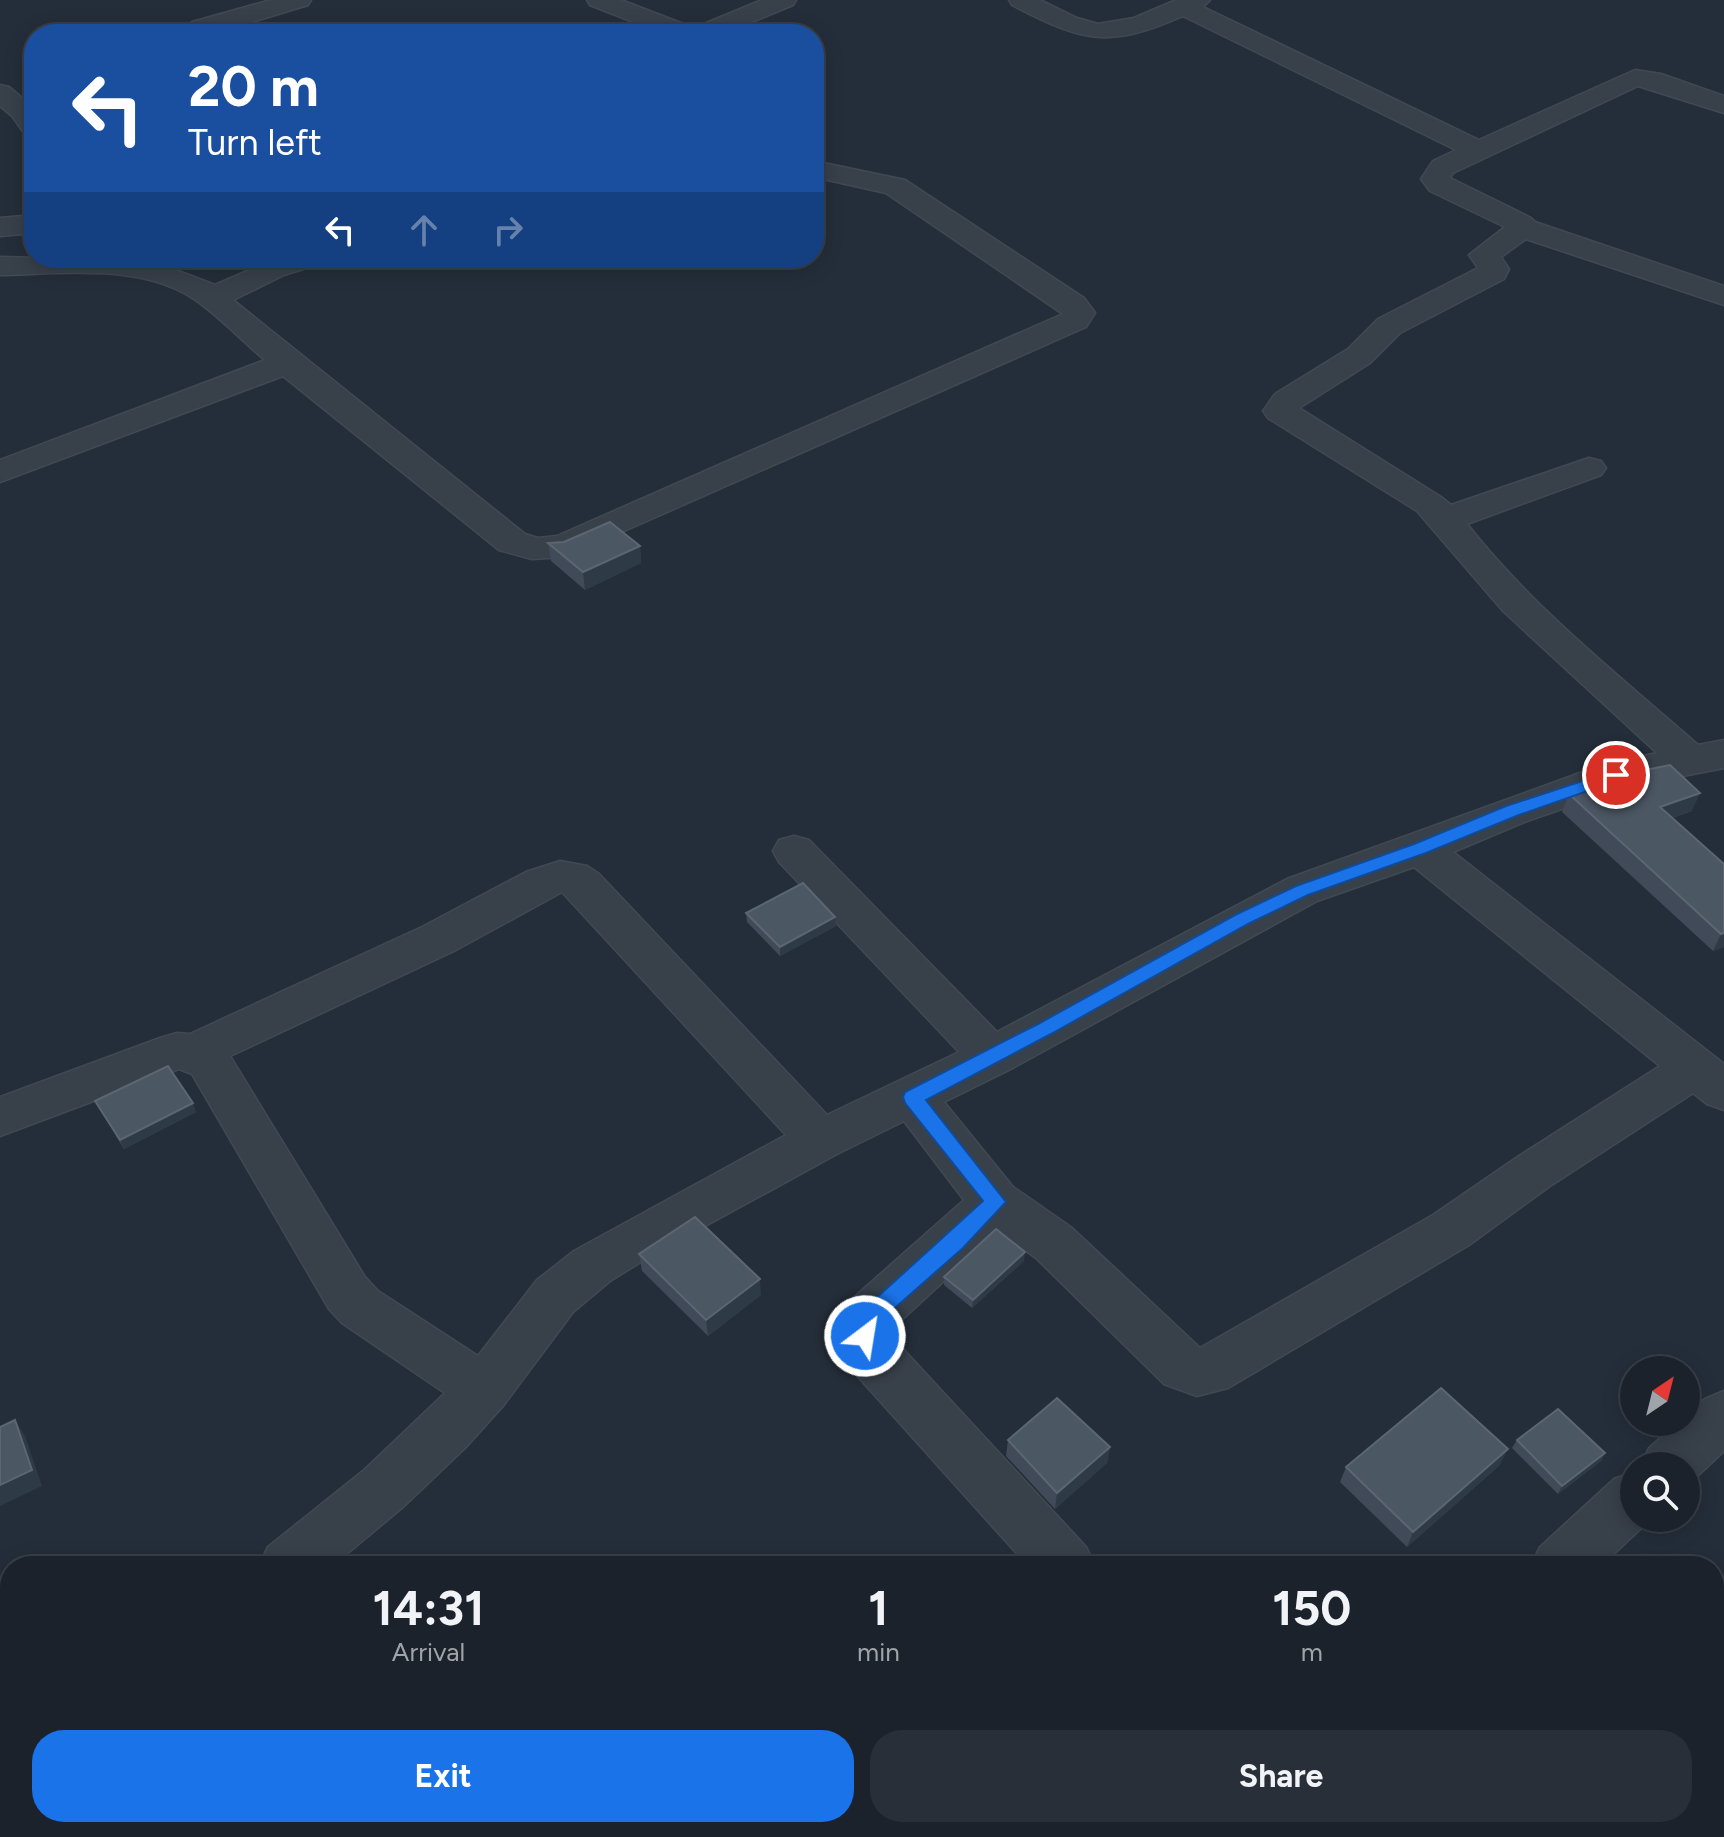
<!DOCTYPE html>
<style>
body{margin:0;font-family:Figtree,sans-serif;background:#282f38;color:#f1f3f6;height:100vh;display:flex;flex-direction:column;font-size:30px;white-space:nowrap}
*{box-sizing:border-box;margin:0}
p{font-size:26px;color:#a0a4a9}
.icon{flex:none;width:44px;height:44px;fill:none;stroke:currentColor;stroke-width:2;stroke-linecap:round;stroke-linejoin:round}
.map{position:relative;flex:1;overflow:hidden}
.details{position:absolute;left:0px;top:1556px;width:1724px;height:282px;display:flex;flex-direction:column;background:#1b222c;border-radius:32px 32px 0 0;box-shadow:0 4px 20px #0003,0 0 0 2px #393f48}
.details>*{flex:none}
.top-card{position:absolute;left:24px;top:24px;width:800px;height:244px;border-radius:32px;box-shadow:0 4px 20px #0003,0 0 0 2px #393f48;background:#1a4fa0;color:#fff;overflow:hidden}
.needle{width:52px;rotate:35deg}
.fabs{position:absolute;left:1620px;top:1356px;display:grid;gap:16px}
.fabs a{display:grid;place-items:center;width:80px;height:80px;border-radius:50%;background:#1b222c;box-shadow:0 4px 20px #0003,0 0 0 2px #393f48;font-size:40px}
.pin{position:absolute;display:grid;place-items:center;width:68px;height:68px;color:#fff;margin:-34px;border:4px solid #fff;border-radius:50%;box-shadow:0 2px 8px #0007}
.me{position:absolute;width:88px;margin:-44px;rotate:31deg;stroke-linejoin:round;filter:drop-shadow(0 0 6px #0008)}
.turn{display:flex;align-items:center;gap:28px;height:168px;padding:0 32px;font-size:36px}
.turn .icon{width:104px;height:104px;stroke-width:2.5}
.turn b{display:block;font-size:56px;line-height:68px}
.lanes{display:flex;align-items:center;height:76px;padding:0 32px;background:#0003;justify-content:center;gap:40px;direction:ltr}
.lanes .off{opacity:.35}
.eta{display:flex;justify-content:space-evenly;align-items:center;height:136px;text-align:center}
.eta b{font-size:48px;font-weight:700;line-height:56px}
.action{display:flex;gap:16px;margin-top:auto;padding:16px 32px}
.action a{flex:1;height:92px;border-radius:32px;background:#1a73e8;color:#fff;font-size:32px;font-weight:700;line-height:92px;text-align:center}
.action a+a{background:#282f38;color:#f1f3f6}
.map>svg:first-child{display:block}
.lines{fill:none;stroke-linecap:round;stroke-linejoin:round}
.minor-casing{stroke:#414953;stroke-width:3}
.minor{fill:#38404a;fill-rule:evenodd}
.wall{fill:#404a58}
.shaded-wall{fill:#2f3a47}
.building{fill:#4c5764;stroke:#5c6673;stroke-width:2}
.route{fill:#1a73e8;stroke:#114b97;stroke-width:2}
</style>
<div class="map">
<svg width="1724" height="1837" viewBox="0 0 1724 1837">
<rect width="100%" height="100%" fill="#242e3a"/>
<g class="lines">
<defs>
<path id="minor" d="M271,0H311L308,5L212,34H186L185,30L192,22Z
M587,0H621L694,28L762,0H796L793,5L723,34H664L590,5Z
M1009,0H1040L1077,18L1098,24L1134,18L1176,0H1210L1203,7L1479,140L1635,70L1661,74L1724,96V113L1638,86L1453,173L1450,178L1531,218L1535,222L1724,286V305L1526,239L1501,257L1509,269L1504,279L1400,333L1370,363L1299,408L1441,497L1451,505L1589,458L1601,461L1606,468L1601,475L1467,524C1533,608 1618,675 1698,745L1724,740V768L1622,788L1527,821L1453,852L1724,1064V1110L1707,1104L1693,1093L1550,1186L1469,1245L1228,1388L1197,1396L1164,1384L1036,1258L998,1231L893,1328L891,1336L1086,1547L1095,1566H1028L852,1370L839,1336L851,1300L964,1200L904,1121L837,1154L652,1255L610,1281L573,1312L503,1406L466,1447L403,1507L332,1566H259L268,1547L363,1471L445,1393L342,1323L329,1309L192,1074L179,1069L0,1136V1097L160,1038L177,1033L190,1034L422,927L526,872L560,861L587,866L599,874L827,1115L959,1052L779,862L773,851L779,840L794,836L809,840L997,1032L1287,879L1602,765L1657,753L1503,611L1417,511L1268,418L1263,411L1275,394L1348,349L1378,319L1478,268L1469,255L1505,227L1430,191L1421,179L1433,161L1456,150L1183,16C1108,49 1083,42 1012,5ZM1414,867L1660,1066L1516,1158L1433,1215L1200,1348L1072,1228L1013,1187L944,1102L1009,1070L1317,901ZM562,892L786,1135L574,1251L537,1280L478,1356L378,1291L365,1277L230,1056L454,951Z
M0,85L9,87L34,108V135L24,133L12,116L0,106Z
M814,161L905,180L1084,298L1095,313L1086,327L565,557L532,559L499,550L283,376L0,482V460L265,360C242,341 219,316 194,299C140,263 61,274 0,275V257L152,261L215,285L277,258H323L319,264L284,275L233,300L525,534L538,538L557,536L1063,314L886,193L814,177Z
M34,215V233L0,236V218Z
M1724,1391V1451L1689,1484L1686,1485V1466H1641L1649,1448L1678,1422H1686V1415L1705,1399Z
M1634,1472V1518H1652L1601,1566H1531L1540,1547L1614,1479Z
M10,1765V1828H20L0,1836V1769Z
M430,1828H497L501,1837H434Z"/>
</defs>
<use href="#minor" class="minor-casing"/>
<use href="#minor" class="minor"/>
</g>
<path class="wall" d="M548,543L640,546L641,563L585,590L551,561Z
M1569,794L1692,811L1672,818L1724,864V947L1713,951L1562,812Z
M746,913L835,917L836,926L780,956L747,922Z
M95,1101L196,1112L124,1149Z
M639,1254L761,1295L708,1336L642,1271Z
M1024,1261L972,1308L944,1285V1277Z
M1008,1440L1110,1447L1107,1463L1055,1509L1006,1456Z
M1517,1440L1605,1453L1601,1461L1558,1494L1512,1448Z
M1500,1465L1407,1547L1340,1482L1346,1467Z"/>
<path class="shaded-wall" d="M640,546L641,563L585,590L583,572Z
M1700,793L1692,811L1652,824L1660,807Z
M835,917L836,926L780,956V947Z
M1724,933V947L1713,951L1721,934Z
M193,1103L196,1112L124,1149L120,1140Z
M1025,1252L1024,1261L972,1308L973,1300Z
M760,1279L761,1295L708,1336L706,1320Z
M15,1420L25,1436L42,1486L0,1506V1485Z
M1110,1447L1107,1463L1055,1509L1057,1493Z
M1508,1449L1500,1465L1407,1547L1413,1532Z
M1605,1453L1601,1461L1558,1494L1562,1486Z"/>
<path class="building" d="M610,522L640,546L583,572L548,543L564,542Z
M1670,765L1700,793L1660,807L1724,864V933L1721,934L1569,794L1630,773Z
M803,883L835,917L780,947L746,913Z
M168,1066L193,1103L120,1140L95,1101Z
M695,1217L760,1279L706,1320L639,1254Z
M996,1229L1025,1252L973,1300L944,1277Z
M1441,1388L1508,1449L1413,1532L1346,1467Z
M1057,1398L1110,1447L1057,1493L1008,1440Z
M1558,1409L1605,1453L1562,1486L1517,1440Z
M15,1420L32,1470L0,1485V1427Z
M1245,1828H1283L1293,1837H1238Z"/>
<path class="route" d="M1616,770L1625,775L1622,779L1519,815L1426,853L1308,895L1248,924L1051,1034L926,1100L1006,1202L963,1248L880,1321L873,1343L865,1346L858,1343L854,1336L863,1310L983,1201L905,1103L903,1097L905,1092L1038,1024L1235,915L1296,886L1414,844L1506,806Z"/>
</svg>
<div class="fabs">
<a><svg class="needle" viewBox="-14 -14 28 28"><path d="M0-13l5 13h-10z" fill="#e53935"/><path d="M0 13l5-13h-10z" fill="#a0a4a9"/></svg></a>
<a><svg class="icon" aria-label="search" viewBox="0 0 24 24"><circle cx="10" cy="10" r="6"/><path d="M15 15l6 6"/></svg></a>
</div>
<div class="pin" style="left:1616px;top:775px;background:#d93025"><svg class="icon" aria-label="arrive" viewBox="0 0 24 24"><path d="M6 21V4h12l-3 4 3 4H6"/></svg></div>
<svg class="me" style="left:865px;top:1336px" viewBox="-20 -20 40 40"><circle r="17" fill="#1a73e8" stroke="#fff" stroke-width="3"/><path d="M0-11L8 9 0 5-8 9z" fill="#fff"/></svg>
<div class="top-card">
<div class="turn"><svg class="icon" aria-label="left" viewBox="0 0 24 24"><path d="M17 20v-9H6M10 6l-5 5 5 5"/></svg><div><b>20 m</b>Turn left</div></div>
<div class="lanes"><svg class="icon" aria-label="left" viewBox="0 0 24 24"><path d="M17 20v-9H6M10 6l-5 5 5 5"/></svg><svg class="icon off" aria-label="ahead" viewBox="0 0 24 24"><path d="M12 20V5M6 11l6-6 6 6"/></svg><svg class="icon off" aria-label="right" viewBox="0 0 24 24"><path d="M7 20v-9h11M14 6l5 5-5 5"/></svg></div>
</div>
<section class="details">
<div class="eta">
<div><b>14:31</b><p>Arrival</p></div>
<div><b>1</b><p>min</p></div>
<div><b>150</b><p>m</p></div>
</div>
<div class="action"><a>Exit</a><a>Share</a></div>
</section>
</div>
